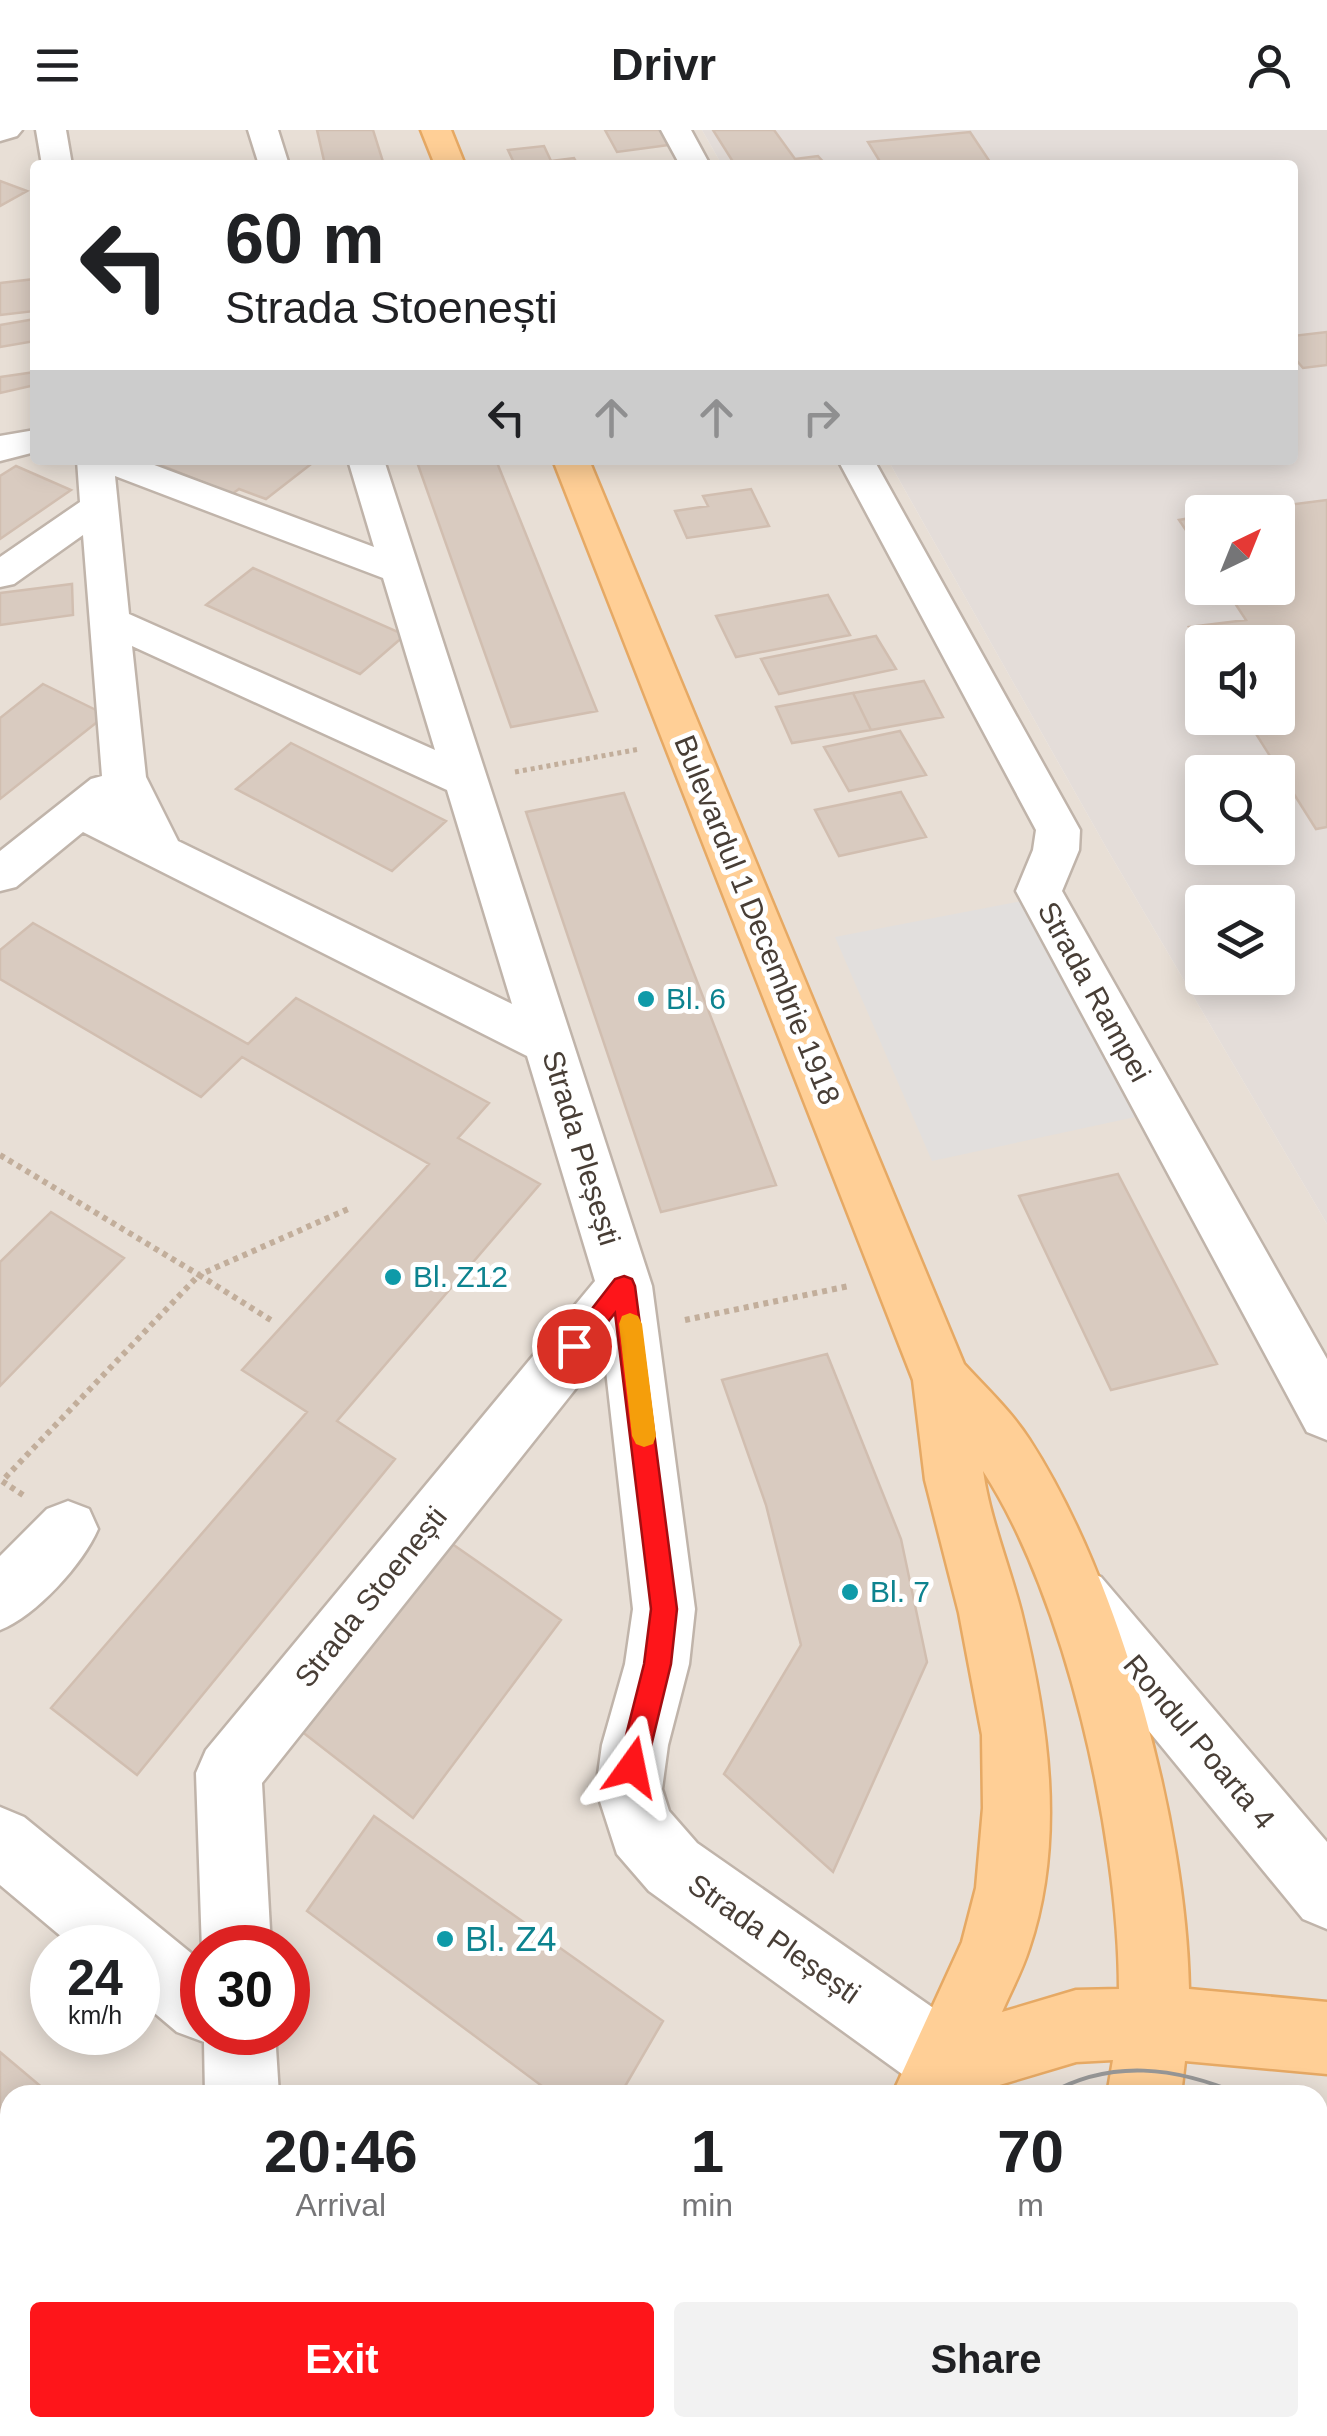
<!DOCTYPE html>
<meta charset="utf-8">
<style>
body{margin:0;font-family:Helvetica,sans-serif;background:#f2f2f2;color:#202124;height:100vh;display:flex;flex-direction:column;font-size:38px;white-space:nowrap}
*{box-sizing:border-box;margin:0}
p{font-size:32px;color:#757577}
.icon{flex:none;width:55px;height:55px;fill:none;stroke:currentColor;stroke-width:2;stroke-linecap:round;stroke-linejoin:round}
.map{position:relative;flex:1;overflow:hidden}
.details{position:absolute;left:0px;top:1955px;width:1328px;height:352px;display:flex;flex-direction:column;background:#fff;border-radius:30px 30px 0 0;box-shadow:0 5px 25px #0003}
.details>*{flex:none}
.hud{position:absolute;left:30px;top:30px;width:1268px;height:305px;border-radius:10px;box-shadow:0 5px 25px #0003;background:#fff;color:#202124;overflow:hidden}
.needle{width:65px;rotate:43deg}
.buttons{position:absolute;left:1185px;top:365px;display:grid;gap:20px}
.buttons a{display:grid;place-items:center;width:110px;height:110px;border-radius:10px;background:#fff;box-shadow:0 5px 25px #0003;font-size:50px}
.speed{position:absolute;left:30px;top:1795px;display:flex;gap:20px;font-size:50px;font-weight:700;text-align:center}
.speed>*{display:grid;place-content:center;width:130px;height:130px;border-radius:50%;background:#fff;box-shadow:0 5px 25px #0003;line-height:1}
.speed small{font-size:25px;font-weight:400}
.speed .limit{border:15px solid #d22;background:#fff;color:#111}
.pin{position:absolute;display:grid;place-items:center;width:85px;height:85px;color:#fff;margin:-42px;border:5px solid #fff;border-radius:50%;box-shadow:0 2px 10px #0007}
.me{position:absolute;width:110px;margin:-55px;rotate:12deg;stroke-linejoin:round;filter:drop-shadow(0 0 8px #0008)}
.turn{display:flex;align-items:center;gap:35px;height:210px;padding:0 30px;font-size:45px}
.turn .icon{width:130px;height:130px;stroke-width:2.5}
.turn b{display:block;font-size:70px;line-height:85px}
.lanes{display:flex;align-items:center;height:95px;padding:0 30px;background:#0003;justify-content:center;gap:50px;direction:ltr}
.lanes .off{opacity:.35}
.eta{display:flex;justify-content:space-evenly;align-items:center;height:170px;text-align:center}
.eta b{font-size:60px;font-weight:800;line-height:70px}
.cta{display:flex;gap:20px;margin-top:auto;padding:20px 30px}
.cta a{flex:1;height:115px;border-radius:10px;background:#fe151a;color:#fff;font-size:40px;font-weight:800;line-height:115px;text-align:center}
.cta a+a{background:#f2f2f2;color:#202124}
header{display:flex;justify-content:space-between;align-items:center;height:130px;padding:0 30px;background:#fff;font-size:45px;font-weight:800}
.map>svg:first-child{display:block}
.residential{fill:#e8dfd6;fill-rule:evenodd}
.industrial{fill:#e4ddd9;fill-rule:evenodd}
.green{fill:#d9e9b0}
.parking{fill:#e2dfdd}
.building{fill:#d9cbc0;stroke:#d1beb0;stroke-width:2.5}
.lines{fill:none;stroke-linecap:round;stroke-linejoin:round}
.minor-casing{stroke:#c0b4aa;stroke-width:5}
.major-casing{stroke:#e6a964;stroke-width:5}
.path-far1{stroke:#c2ae9b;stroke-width:5;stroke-dasharray:4 4;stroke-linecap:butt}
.path{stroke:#c2ae9b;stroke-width:6;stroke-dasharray:5 5;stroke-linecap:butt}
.minor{fill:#fff;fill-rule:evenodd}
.major{fill:#ffcf96;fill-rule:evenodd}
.tram{stroke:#979797;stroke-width:4}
.route{fill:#fe151a;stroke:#a50e11;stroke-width:2.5}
.slow{fill:#f59e0b}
.culture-dot{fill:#0f9aa8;stroke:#fff;stroke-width:4}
.labels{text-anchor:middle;stroke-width:10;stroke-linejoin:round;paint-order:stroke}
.street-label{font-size:30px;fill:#483e36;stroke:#fff}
.culture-label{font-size:30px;fill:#0d838f;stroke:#fff;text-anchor:start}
.near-culture-label{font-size:35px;fill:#0d838f;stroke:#fff;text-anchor:start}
</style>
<header><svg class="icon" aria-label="menu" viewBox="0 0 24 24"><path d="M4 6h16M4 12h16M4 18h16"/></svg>Drivr<svg class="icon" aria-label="person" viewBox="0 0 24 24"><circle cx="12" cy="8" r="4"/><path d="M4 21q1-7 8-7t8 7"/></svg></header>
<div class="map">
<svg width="1327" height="2306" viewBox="0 0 1327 2306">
<rect width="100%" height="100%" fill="#f4eee8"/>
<path class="residential" d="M0,0H702L722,35H35V330H888L1107,719L1327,1094V2306H0ZM52,1818H138V1902H52ZM202,1818H288V1902H202ZM10,1965H1318V2298H10Z"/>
<path class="industrial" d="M702,0H1327V1094L1107,719L888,330H1292V35H722ZM1202,382H1278V458H1202ZM1202,512H1278V588H1202ZM1202,642H1278V718H1202ZM1202,772H1278V848H1202Z"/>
<path class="green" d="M1318,2072L1327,2080V2306H1085L1088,2298H1318Z"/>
<path class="parking" d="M1059,764L1177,978L932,1031L835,807Z"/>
<path class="building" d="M317,0H373L384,35H325Z
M605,0H667L676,14L617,22Z
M713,0H774L795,29L818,26L826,35H735Z
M970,2L992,35H882L868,12Z
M544,16L551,31L574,28L578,35H515L508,20Z
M0,51L27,61L0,76Z
M35,149V181L0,185V153Z
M35,189V211L0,217V195Z
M1327,202V235L1303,238L1292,225V206Z
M35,242V255L0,263V247Z
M148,330H313L315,331L266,369L239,359L232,364Z
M431,330H496L597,581L511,597L417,332Z
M16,336L71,360L0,409V346Z
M751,359L769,396L687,408L675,381L708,376L703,366Z
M1327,370V697L1316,699L1246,588H1278V512H1202V519L1189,497L1246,490L1225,458H1278V382H1233Z
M1202,386V424L1179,390Z
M253,438L405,505L360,544L206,475Z
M72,454L73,485L0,495V463Z
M828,465L850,505L736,527L716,486Z
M876,506L896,539L779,564L761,529Z
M924,551L943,587L871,600L853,563Z
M43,554L106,585L0,669V588Z
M853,563L871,600L792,613L776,577Z
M900,601L926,645L849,661L824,617Z
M291,613L446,691L392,741L236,659Z
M901,662L926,707L839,726L815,680Z
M624,663L776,1055L661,1082L526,682Z
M33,793L248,914L296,868L489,973L458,1008L540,1054L337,1291L395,1329L137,1645L51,1578L307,1282L242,1240L429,1034L242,927L201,967L0,849V820Z
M1118,1044L1217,1234L1111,1260L1019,1066Z
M51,1082L124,1128L0,1256V1132Z
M827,1224L901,1409L927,1532L833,1742L724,1644L801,1515L766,1375L722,1250Z
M448,1411L561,1490L413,1688L296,1597Z
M374,1686L663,1891L624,1958L634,1965H554L307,1781Z
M0,1922L51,1965H10V2159L0,2150Z
M418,2298H603L599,2306H413Z"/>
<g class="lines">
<defs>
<path id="minor" d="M0,0H22L17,6L0,11Z
M36,0H66L72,35H42Z
M248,0H278L289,35H259Z
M661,0H691L710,35H680Z
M35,300V322L0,331V306Z
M77,330H141L374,417L348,330H384L652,1156L695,1479L689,1534L668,1615L662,1659L669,1681L697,1713L972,1905L982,1931L972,1957L951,1965L920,1957L649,1761L617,1724L596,1659L602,1615L625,1534L633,1479L604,1223L262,1653L271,1818H202V1821L196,1643L206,1620L595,1151L527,926L83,702L16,757L0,761V721L91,649L102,646L83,405L14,454L0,457V427L80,372ZM115,346L383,448L435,620L129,484ZM132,516L447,660L512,874L178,711L146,647Z
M838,330H874L1080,700L1079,720L1062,761L1327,1229V1310L1307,1302L1016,761L1033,720L1036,700Z
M68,1371L89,1379L98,1399C83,1434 36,1486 0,1500V1426L47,1379Z
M1079,1438L1101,1447L1327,1712V1799L1303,1789L1057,1489L1048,1468L1057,1447Z
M0,1677L24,1687L202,1832V1902H275L279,1965H205L204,1912L177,1902L138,1869V1818H75L0,1755Z
M107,2298H189L186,2306H104Z"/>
<path id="major" d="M421,0H451L465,35H435Z
M553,330H589L964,1234C986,1258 1011,1281 1029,1309C1120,1449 1186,1693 1189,1859L1327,1872V1944L1185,1931L1181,1965H1107L1113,1930L1076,1932L966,1965H892L962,1812L976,1758L983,1678L982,1605L959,1483L925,1350L913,1250ZM983,1341C1066,1468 1119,1708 1119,1859L1076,1860L1002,1882C1011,1861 1022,1841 1029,1819C1066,1710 1048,1590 1021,1481C1009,1435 990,1389 983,1341Z
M729,2298H811L808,2306H726Z
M996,2298H1076L1073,2306H993Z"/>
</defs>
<use href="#minor" class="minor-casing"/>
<use href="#major" class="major-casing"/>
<path class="path-far1" d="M515,642L640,619"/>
<path class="path" d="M0,1025L199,1145L348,1079
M685,1190L849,1156
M23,1365L2,1351L199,1145L274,1192"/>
<use href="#minor" class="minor"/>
<use href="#major" class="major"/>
<path class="tram" d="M1047,1965C1111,1928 1176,1937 1242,1965
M1318,2015L1327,2025
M859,2306L863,2298"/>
</g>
<path class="route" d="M624,1146L632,1149L635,1156L677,1479L671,1534L646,1637L642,1647L632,1651L622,1647L618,1637L644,1534L651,1479L615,1183L582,1224L574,1227L566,1224L563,1216L615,1149Z"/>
<path class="slow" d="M630,1183L638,1186L642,1194L656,1306L653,1314L644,1317L636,1314L632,1306L619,1194L622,1186Z"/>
<g class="culture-dot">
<circle cx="646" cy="869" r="10"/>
<circle cx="393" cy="1147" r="10"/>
<circle cx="850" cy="1462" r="10"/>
<circle cx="445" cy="1809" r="10"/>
</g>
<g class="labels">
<g class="street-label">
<text transform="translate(757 790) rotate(68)" y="10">Bulevardul 1 Decembrie 1918</text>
<text transform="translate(1094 862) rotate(61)" y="10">Strada Rampei</text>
<text transform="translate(581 1018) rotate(73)" y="10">Strada Pleșești</text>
<text transform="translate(371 1467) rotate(-51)" y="10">Strada Stoenești</text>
<text transform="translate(1199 1612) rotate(50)" y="10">Rondul Poarta 4</text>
<text transform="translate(774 1809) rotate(35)" y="10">Strada Pleșești</text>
</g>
<g class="culture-label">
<text x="666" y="879">Bl. 6</text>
<text x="413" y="1157">Bl. Z12</text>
<text x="870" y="1472">Bl. 7</text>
</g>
<g class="near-culture-label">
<text x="465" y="1821">Bl. Z4</text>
</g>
</g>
</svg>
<div class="buttons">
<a><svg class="needle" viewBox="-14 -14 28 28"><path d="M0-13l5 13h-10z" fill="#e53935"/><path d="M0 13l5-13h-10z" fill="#757577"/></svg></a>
<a><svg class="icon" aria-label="sound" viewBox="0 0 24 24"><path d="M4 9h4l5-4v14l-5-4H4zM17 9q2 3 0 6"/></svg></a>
<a><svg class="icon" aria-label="search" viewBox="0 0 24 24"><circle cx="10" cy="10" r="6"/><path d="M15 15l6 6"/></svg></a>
<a><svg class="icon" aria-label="layers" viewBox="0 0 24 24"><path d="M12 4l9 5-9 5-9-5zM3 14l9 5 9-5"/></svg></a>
</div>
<div class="speed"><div>24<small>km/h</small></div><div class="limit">30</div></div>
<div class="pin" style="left:574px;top:1216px;background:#d93025"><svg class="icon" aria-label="arrive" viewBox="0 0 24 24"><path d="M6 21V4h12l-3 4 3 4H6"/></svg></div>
<svg class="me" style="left:632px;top:1637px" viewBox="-20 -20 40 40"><path d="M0-17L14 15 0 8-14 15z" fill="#fe151a" stroke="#fff" stroke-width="4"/></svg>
<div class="hud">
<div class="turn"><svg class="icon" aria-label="left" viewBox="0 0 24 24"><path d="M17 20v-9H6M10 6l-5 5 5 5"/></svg><div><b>60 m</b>Strada Stoenești</div></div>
<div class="lanes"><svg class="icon" aria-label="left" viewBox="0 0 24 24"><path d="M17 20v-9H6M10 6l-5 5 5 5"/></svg><svg class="icon off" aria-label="ahead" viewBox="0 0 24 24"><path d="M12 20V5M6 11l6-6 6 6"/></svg><svg class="icon off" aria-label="ahead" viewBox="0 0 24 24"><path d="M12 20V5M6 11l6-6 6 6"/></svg><svg class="icon off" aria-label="right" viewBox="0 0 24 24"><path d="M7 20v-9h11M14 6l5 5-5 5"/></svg></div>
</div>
<section class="details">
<div class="eta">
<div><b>20:46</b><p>Arrival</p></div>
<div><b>1</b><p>min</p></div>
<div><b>70</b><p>m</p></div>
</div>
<div class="cta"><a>Exit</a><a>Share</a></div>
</section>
</div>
